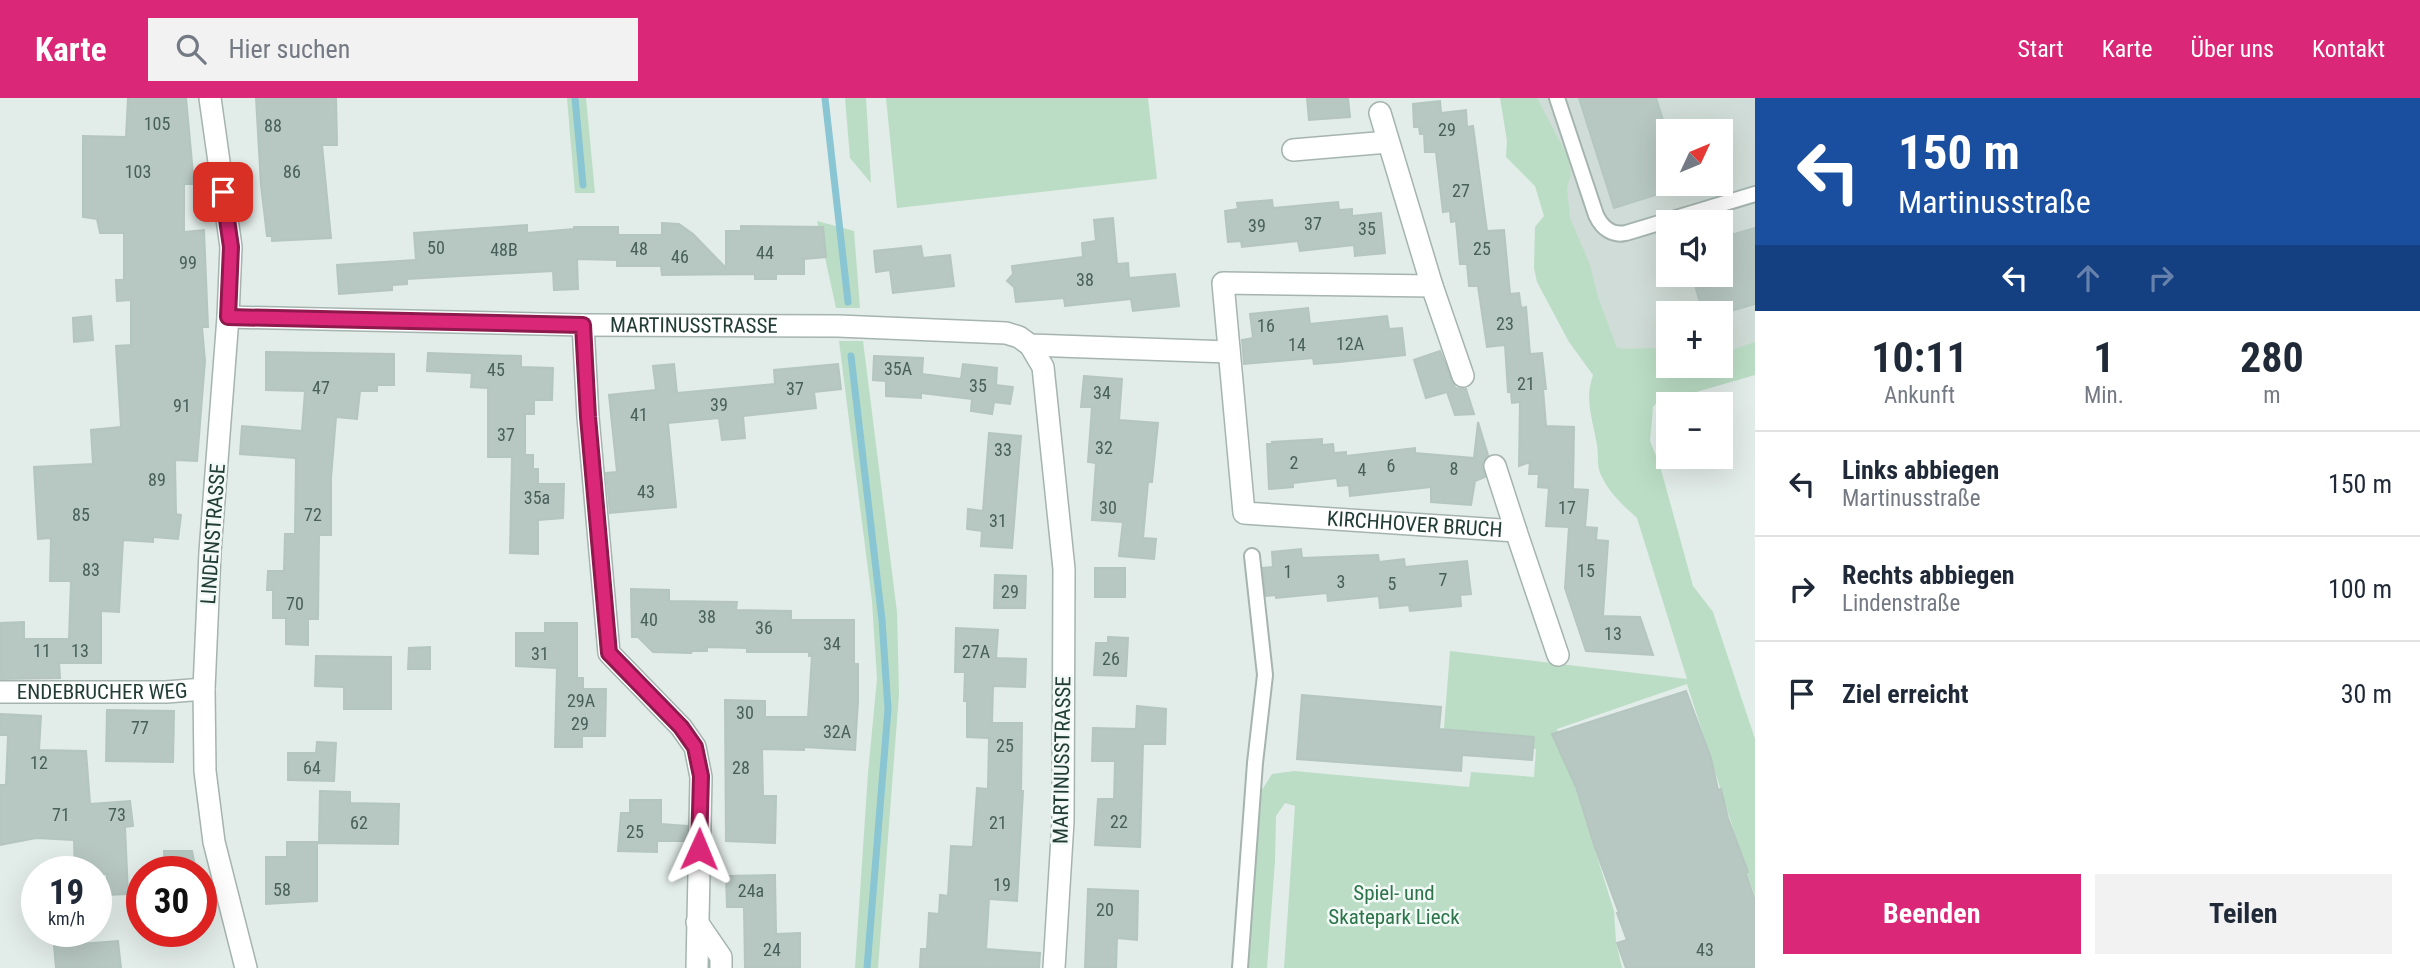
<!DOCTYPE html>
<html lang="de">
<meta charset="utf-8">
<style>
body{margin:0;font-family:"Roboto Condensed",sans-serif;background:#f2f2f3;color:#1f2937;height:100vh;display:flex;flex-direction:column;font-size:26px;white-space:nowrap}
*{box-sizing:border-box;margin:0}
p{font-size:23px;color:#747a83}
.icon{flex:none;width:38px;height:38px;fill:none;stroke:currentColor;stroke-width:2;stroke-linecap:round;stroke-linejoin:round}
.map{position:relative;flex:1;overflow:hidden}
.panel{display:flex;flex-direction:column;background:#fff;width:665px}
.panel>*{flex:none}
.banner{background:#1a4fa0;color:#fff;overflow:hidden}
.needle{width:46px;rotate:46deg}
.buttons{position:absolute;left:1656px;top:21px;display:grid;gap:14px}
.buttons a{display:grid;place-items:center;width:77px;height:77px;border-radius:0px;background:#fff;box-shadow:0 7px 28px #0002;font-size:35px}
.speed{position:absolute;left:21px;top:758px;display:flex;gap:14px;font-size:35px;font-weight:700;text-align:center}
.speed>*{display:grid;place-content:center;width:91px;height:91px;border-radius:50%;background:#fff;box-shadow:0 7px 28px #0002;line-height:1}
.speed small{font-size:18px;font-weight:400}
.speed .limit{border:10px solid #d22;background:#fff;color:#111}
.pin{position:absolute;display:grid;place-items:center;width:60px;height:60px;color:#fff;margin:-30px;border-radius:14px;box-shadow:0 4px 10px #0006}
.me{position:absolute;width:77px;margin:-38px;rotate:1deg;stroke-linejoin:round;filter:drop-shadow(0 0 5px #0008)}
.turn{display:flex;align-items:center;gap:24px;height:147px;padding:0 28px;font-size:32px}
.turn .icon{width:91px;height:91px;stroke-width:2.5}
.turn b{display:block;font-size:49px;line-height:60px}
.lanes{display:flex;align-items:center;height:66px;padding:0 28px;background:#0003;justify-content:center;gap:35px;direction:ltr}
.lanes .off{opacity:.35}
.eta{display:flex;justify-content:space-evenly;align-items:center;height:119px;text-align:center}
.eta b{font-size:42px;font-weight:700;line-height:49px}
.primary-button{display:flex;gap:14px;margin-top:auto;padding:14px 28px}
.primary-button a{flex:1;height:80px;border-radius:0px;background:#db2777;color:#fff;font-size:28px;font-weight:700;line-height:80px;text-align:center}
.primary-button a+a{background:#f2f2f3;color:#1f2937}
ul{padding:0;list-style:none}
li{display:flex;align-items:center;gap:21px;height:105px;padding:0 28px;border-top:2px solid #e0e1e3}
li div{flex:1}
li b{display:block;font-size:26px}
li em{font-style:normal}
header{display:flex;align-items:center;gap:42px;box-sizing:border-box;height:98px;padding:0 35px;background:#db2777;color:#fff}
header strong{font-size:33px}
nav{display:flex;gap:38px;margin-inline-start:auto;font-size:24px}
.search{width:490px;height:63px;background:#f2f2f3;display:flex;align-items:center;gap:18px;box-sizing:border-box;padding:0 24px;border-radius:0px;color:#747a83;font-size:26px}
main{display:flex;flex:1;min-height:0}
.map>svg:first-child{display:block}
.built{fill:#d0dcd7;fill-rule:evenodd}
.green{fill:#bbddc5}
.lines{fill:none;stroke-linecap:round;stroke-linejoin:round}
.stream{stroke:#89c5d2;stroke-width:7}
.building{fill:#b7c7c1;stroke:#b4c6bf;stroke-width:2}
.lane-casing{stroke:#a5b4af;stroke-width:18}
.street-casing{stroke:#a5b4af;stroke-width:24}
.lane{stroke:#fff;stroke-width:14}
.street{stroke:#fff;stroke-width:21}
.route-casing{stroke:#8e194d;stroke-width:18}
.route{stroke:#db2777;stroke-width:12}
.labels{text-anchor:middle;stroke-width:5;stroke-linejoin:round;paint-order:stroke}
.number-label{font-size:18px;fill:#476059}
.street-label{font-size:21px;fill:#223d36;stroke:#f2f9f6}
.park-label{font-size:21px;fill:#2c7449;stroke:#f2f9f6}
</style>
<header>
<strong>Karte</strong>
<div class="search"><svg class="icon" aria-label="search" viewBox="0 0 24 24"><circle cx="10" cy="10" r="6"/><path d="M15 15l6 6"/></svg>Hier suchen</div>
<nav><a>Start</a><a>Karte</a><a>Über uns</a><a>Kontakt</a></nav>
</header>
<main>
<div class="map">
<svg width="1755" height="870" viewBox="0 0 1755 870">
<rect width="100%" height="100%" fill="#e2ece8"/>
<path class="built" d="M1526,0H1755V254L1720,264V215H1668V268L1617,296ZM1668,33H1720V86H1668ZM1668,124H1720V177H1668Z"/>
<path class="green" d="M567,0H586L595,95H575Z
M845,0H866L871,85L850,60Z
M886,0H1148L1157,81L897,110Z
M1500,0H1537L1568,59L1571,76L1567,90L1570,120L1590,167L1598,199L1617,250C1634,252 1651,248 1668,252V268H1720V256L1755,244V277L1693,295L1667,298L1660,301L1653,309L1650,343L1660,368L1693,488L1713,514L1755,641V799L1687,586L1557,631L1614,813L1616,844L1622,870H1284L1295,708L1285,705L1276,718L1275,763L1267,870H1245L1252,774L1262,692L1272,676L1294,673L1469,689L1471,674L1534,679L1536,651L1443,643L1450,553L1687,581L1637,420C1624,408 1610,396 1602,379C1596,369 1599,358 1597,347C1593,322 1584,302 1593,277L1569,244L1537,184L1534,170L1535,129L1544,118L1535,88L1506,59L1507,43Z
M817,123L854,133L860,210H836Z
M839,243H863L897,514L899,596L878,870H855L868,675L877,581L872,503Z"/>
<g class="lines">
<path class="stream" d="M575,0L583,87
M825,0L848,204
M851,258L882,522L888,611L867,870"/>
</g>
<path class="building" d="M128,0H186L194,86H184V134L204,132L208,229H202L205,263L197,363L175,362L176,416L181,417L178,441L153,439V444L123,442L119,514L101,513V565H59L60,580L1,581V525L24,524V541H69L71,483H50L51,440L38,441L34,369L93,366L91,332L121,329L116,248L131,247V202L117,203L116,182H124V135H100L97,121L83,119V38L126,39Z
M256,0H336L337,47H322L331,140L272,143V138H267L261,87Z
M1307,0H1348L1350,19L1309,22Z
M1579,0H1656L1668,38V93L1614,110Z
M1440,3L1441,15L1466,12L1467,29L1473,28L1487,133L1504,132L1510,196L1519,195L1521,210L1526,209L1530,256L1542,255L1546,291H1543L1546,328L1574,329L1573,391L1588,392L1585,429L1597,430L1596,442L1608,443L1603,518L1640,519L1653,557L1586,553L1565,490L1569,429L1546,428L1549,390L1538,389L1539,376H1529L1530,364L1519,368L1520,304L1512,305L1511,294H1508L1505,247L1487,249L1478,188H1469L1467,166H1460L1456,123L1451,124L1450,113L1443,114L1436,54H1425L1424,36H1420L1419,29H1414L1413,6Z
M1272,102L1273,110L1338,104L1339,112L1352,111V118L1381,115L1385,155L1355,158L1354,147L1300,153L1298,143L1242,149L1241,143L1228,144L1225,113L1238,111L1237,105Z
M1113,120L1117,166L1128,165L1129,180L1175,176L1179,208L1133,213L1131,201L1065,208L1064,200L1016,204L1014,189L1007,183L1013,176L1012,168L1083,159L1082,145L1096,143L1094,122Z
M662,125L679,126L693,136L726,170V133H741V128L823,129L826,159L804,161V176H776V181H755V176L662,177L661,168H617V162L577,161L578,191L554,192L553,173L407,181V186L392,187V192L339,196L337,167L416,162L414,135L527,127V135L574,131V129H618V137H662Z
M1755,130V206L1724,215H1703L1692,177H1720V140Z
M921,148L923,160L950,157L954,188L893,195L890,172L876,174L874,153Z
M1308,210L1310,226L1387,218L1389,231L1402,230L1405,257L1339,264L1314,266L1313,260L1244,266L1242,242L1253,240L1250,216Z
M91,218L93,242L74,244L73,220Z
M1440,253L1455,290L1466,291L1474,316L1455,317L1447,294L1426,300L1414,262Z
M266,254L394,256V287H377V293H360L357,321L336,319L331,380V437H319L318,521H308V547L286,546V520H273V492H267L268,473H284L285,436H295L296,360L240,356L242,328L302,333L305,293L266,292Z
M428,255L521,258V269L553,270L552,302H534V316H525V357H533V371H538V386H564L563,420L538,422V456L510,455L512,359H488V290L471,289L472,275L427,273Z
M874,258L923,260L922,276L961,281L963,266L997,270L996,287L1013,289L1010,306L994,304L992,316L971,313L972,301L921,295V300L886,298V283L873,282Z
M674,266L677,295L775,286L774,272L838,266L841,291L814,294L816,310L743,318L745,340L722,342L719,320L668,325L676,409L610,415L606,375L617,374L609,297L656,292L653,268Z
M1084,278L1122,281L1119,322L1158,325L1152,384H1148L1143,440L1156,441L1154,461L1119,458L1123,424L1092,422L1096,365L1088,364L1092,309H1081Z
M1478,324L1488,357L1482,366L1485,379L1475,383L1471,407L1431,404V389L1350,398L1349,387L1338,388L1337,380L1293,385V389L1269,391L1267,346H1273L1272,344L1322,341V347L1333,346L1334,355L1346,354V358L1415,350V355L1474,360Z
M989,335L1021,338L1012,450L981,448L982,433L967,431L968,411L983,413Z
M1301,451L1302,460L1378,457L1379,464L1404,461L1405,469L1467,463L1471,496L1460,497L1461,508L1410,513L1409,507L1380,510L1379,498L1328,503L1327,495L1276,500V497L1266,498L1263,470L1273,469L1272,454Z
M1095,470H1125V499H1095Z
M995,477L1026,478L1025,510H994Z
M631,491L669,492V503L737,504L736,512L791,513V522H854V566H858V603L855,652L804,649V652L762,651L763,698H776L775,745L726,743L725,602L765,603V619H808L812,558H809V554H747V550L707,549V553H692L691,555L653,554L638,539H632Z
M545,525H577V580H583V591H606L605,638H582V649H555L557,570L516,568V535H545Z
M956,530L998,532L996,560L1026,561L1025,589L993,588L992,625H1022L1021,693H1023L1017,803L989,801L986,851L1040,855L1039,870L920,869L921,851H927L929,815L939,816L940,797L948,798L951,748L973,749L977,690L988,691L989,640L967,639V603H964L965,574H955Z
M1108,539L1128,540L1126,578L1094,577L1096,545H1108Z
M430,549V571H408L409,550Z
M316,558L391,559V611H344V589L315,588Z
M1686,593L1711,660L1718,692L1721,691L1728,720L1748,774L1746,775L1755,803V870H1626L1617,845L1627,842L1617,815H1619L1595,750L1576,689L1552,636Z
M1302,597L1441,609L1439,631L1534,639L1532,662L1462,657L1461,673L1297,661Z
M1137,608L1166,611L1165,646H1143L1140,749L1095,747L1098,701H1114L1115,663H1092L1093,630L1136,631Z
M107,612L174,613L173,664L106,663Z
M0,616L41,618L39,652L86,653L90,706L130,703L133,728L125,729L128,796L107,797V776L96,777V774H75L74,742L36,740L0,747V687H6L8,637H0Z
M317,644L336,645L334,683L288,682V655H316Z
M320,693L350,694V705L399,706L398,746L319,745Z
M630,702H661V726L687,728V743H657V754L618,753L621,715H630Z
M287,744H317V803L266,806V759H287Z
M164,753H192L196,773H165Z
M775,777L776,836L800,835V870L745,869L744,809H727L726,778Z
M1088,791L1138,793L1137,842L1117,840L1116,870H1085Z
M118,843L121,870H56L54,848Z"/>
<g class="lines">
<defs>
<path id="lane" d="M1557,0L1596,117C1602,130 1612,138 1626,135L1755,96
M1240,870L1255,665L1265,577L1252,458"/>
<g id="street">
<path d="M210,0L231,149L228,219L210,454L204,591L205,673L214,744L246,870"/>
<path d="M1380,15L1432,188L1463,278"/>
<path d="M1293,52L1388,44"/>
<path id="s1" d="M1432,188L1223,185L1244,415L1516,433L1495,368"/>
<path id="s2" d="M228,219L583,227L838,228L1006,235L1019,239L1030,247L1229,254"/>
<path d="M583,227L588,319L609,555L681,629L695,649L701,679L697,870"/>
<path d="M1030,247L1043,269L1064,471L1063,723L1054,870"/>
<path d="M1516,433L1558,557"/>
<path id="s3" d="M0,594H166L204,591"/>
<path d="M697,824L721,859V870"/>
</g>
</defs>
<use href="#lane" class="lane-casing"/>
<use href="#street" class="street-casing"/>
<use href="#lane" class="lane"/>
<use href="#street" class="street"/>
</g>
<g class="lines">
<defs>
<path id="route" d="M223,94L231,149L228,219L583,227L588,319L609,555L681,629L695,649L701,678L699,751"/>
</defs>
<use href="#route" class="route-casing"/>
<use href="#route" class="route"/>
</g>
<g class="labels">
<g class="number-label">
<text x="157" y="32">105</text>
<text x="273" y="34">88</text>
<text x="1447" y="38">29</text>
<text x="138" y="80">103</text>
<text x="292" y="80">86</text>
<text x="1461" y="99">27</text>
<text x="1313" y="132">37</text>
<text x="1257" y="134">39</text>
<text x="1367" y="137">35</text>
<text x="436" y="156">50</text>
<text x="639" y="157">48</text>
<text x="1482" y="157">25</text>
<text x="504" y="158">48B</text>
<text x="765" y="161">44</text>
<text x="680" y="165">46</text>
<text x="188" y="171">99</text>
<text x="1085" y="188">38</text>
<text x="1505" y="232">23</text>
<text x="1266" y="234">16</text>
<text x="1350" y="252">12A</text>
<text x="1297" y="253">14</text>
<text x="898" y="277">35A</text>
<text x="496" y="278">45</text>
<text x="1526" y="292">21</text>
<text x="978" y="294">35</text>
<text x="321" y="296">47</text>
<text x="795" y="297">37</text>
<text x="1102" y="301">34</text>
<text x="719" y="313">39</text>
<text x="182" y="314">91</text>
<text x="639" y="323">41</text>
<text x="506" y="343">37</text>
<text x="1104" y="356">32</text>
<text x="1003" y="358">33</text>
<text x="1294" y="371">2</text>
<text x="1391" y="374">6</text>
<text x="1454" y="377">8</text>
<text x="1362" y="378">4</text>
<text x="157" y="388">89</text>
<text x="646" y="400">43</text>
<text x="537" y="406">35a</text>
<text x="1108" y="416">30</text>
<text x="1567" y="416">17</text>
<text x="81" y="423">85</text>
<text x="313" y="423">72</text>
<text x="998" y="429">31</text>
<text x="91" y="478">83</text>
<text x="1586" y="479">15</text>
<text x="1288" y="480">1</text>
<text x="1443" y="488">7</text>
<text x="1341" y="490">3</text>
<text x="1392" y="492">5</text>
<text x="1010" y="500">29</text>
<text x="295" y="512">70</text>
<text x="707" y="525">38</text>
<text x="649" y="528">40</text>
<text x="764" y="536">36</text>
<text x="1613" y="542">13</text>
<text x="832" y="552">34</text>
<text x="42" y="559">11</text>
<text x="80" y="559">13</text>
<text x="976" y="560">27A</text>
<text x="540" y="562">31</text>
<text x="1111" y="567">26</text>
<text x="581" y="609">29A</text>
<text x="745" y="621">30</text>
<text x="580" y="632">29</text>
<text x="140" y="636">77</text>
<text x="837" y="640">32A</text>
<text x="1005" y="654">25</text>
<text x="39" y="671">12</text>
<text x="312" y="676">64</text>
<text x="741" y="676">28</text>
<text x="61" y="723">71</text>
<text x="117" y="723">73</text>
<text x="1119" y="730">22</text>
<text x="359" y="731">62</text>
<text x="998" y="731">21</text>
<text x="635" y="740">25</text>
<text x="1002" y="793">19</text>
<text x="282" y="798">58</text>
<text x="751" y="799">24a</text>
<text x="1105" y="818">20</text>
<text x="772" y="858">24</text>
<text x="1705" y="858">43</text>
</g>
<g class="street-label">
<text dy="7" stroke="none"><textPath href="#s2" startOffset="466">MARTINUSSTRASSE</textPath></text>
<text dy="7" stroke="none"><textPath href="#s1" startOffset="611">KIRCHHOVER BRUCH</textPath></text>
<text transform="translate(213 436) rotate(-86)" y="7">LINDENSTRASSE</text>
<text dy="7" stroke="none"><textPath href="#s3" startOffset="102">ENDEBRUCHER WEG</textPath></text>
<text transform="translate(1062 662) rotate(-89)" y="7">MARTINUSSTRASSE</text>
</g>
<g class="park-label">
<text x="1394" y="802">Spiel- und<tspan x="1394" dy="24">Skatepark Lieck</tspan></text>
</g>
</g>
</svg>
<div class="buttons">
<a><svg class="needle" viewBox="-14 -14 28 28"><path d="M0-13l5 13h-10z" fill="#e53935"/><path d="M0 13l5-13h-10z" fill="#747a83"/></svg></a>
<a><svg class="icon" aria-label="sound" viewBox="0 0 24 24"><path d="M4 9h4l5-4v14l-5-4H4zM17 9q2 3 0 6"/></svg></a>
<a>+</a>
<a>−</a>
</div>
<div class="speed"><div>19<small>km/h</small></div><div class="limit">30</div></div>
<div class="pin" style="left:223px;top:94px;background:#d93025"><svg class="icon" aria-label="arrive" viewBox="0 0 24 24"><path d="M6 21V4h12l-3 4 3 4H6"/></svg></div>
<svg class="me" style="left:699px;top:751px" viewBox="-20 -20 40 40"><path d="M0-17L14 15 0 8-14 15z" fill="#db2777" stroke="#fff" stroke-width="4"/></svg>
</div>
<section class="panel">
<div class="banner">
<div class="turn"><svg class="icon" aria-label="left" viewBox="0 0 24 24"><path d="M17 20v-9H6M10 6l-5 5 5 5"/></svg><div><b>150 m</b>Martinusstraße</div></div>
<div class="lanes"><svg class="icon" aria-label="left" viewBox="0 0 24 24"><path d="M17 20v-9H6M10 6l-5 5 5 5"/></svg><svg class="icon off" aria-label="ahead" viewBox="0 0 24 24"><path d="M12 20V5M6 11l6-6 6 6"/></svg><svg class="icon off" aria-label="right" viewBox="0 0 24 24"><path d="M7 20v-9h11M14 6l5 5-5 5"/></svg></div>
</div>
<div class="eta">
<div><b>10:11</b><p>Ankunft</p></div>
<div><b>1</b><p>Min.</p></div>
<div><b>280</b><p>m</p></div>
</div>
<ul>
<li><svg class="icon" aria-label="left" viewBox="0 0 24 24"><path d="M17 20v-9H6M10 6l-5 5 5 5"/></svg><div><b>Links abbiegen</b><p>Martinusstraße</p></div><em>150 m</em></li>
<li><svg class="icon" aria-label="right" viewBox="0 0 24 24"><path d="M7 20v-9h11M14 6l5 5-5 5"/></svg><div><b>Rechts abbiegen</b><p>Lindenstraße</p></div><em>100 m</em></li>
<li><svg class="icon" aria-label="arrive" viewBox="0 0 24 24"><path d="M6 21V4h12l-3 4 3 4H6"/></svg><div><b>Ziel erreicht</b></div><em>30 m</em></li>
</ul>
<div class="primary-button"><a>Beenden</a><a>Teilen</a></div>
</section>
</main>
